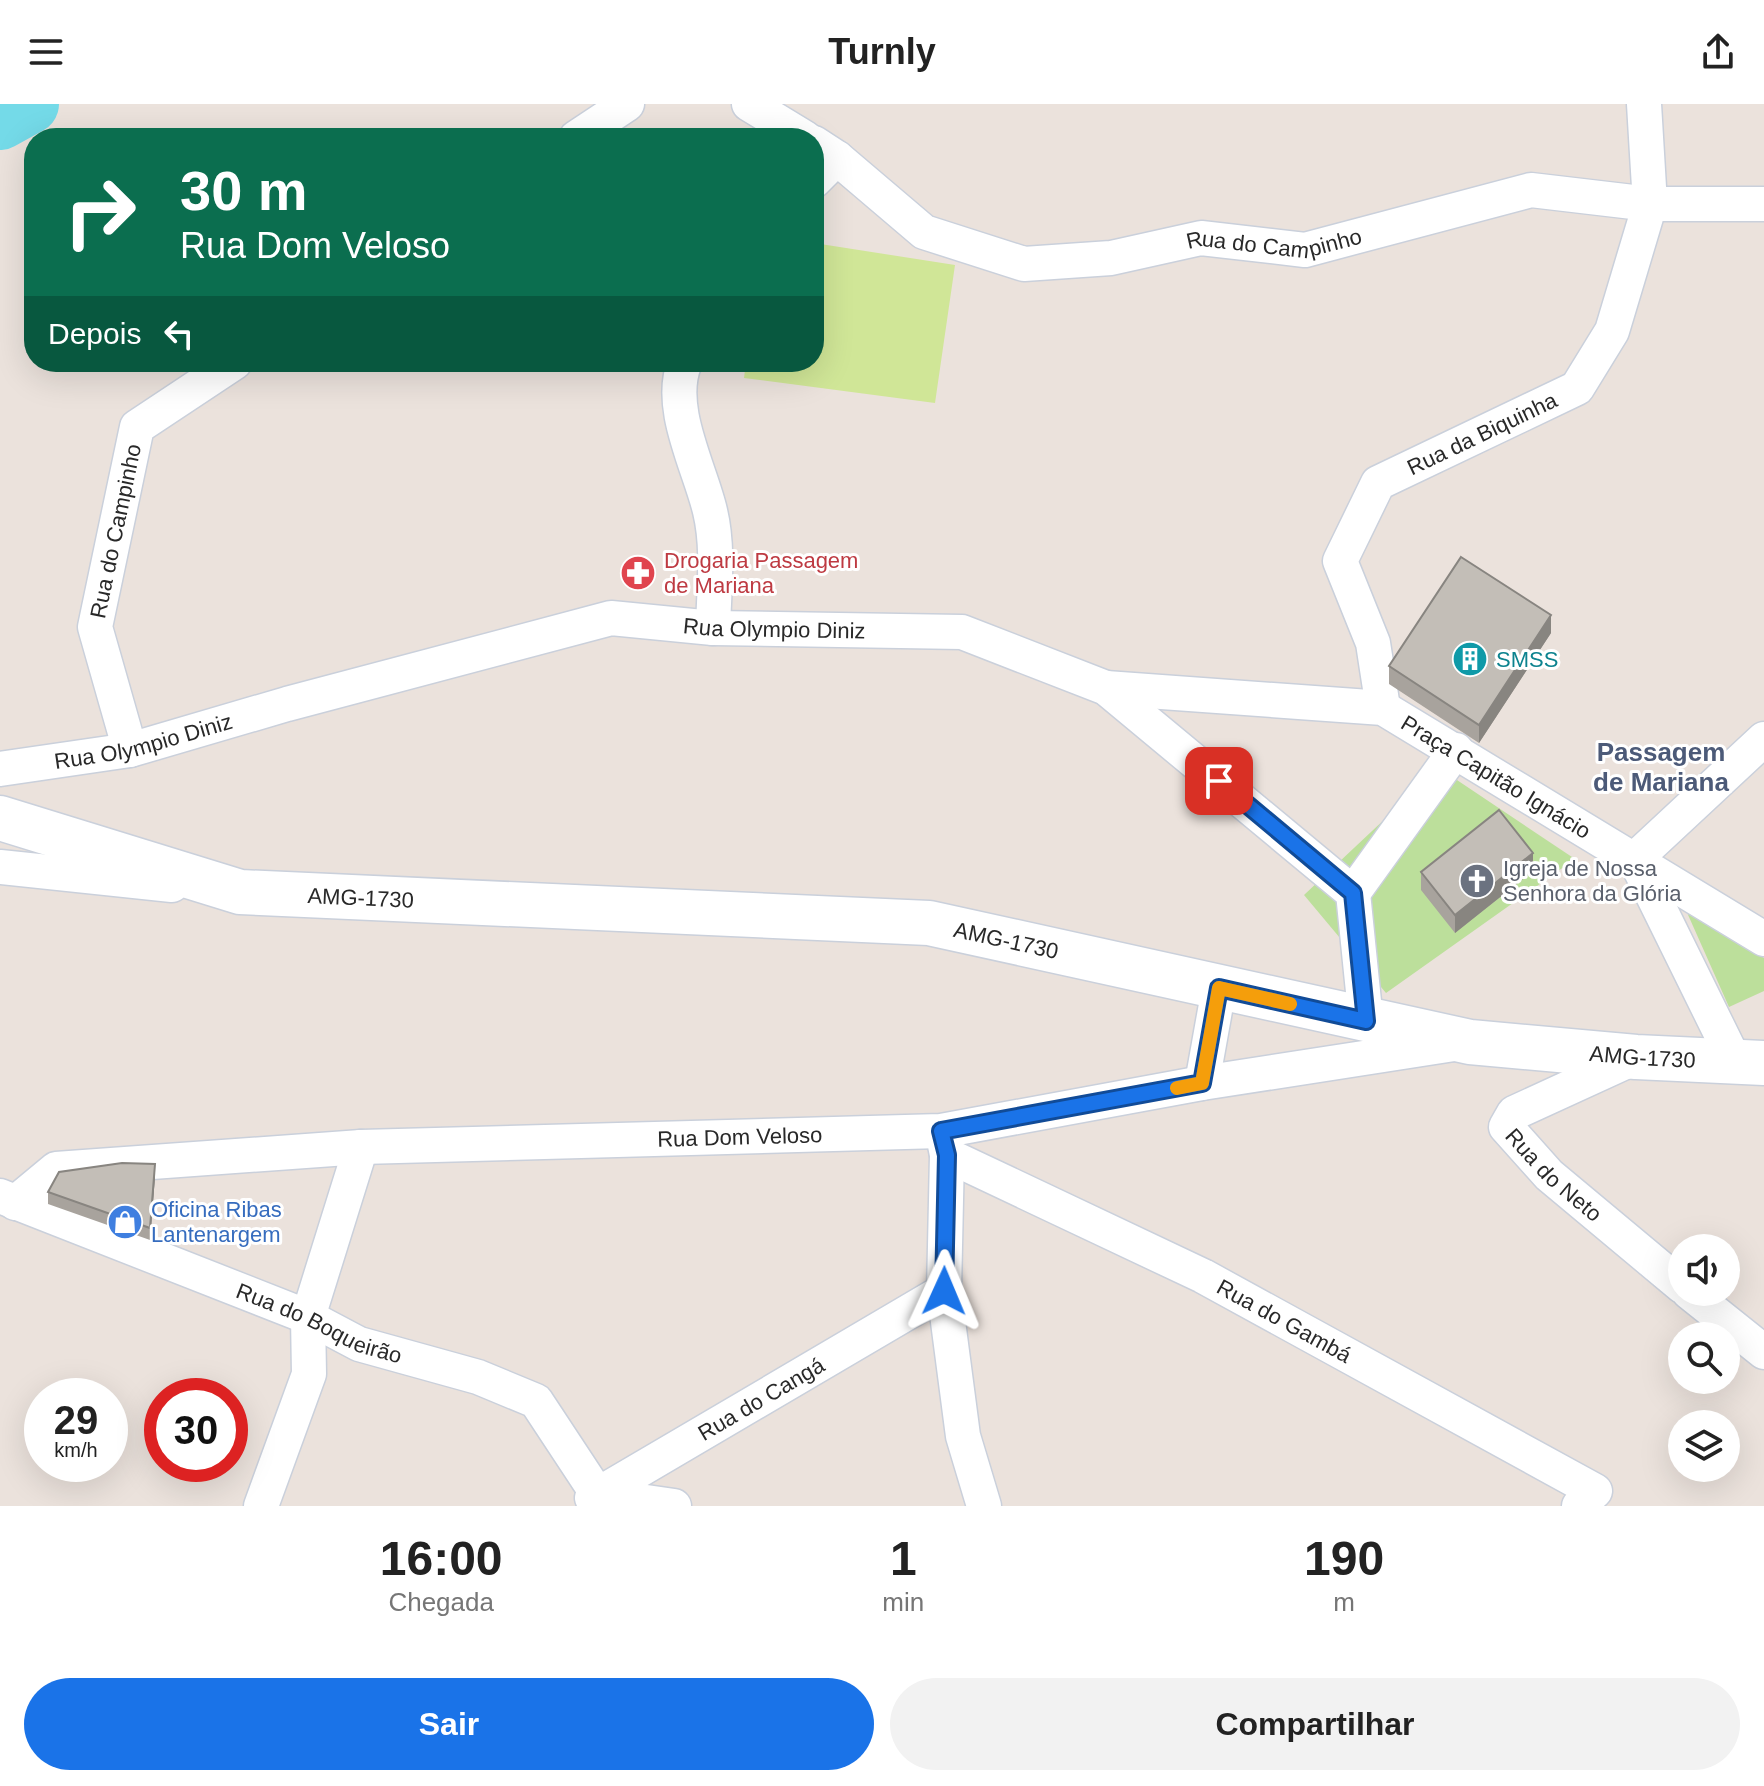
<!DOCTYPE html>
<html lang="pt">
<meta charset="utf-8">
<style>
body{margin:0;font-family:Arial,sans-serif;background:#f2f2f2;color:#222;height:100vh;display:flex;flex-direction:column;font-size:30px;white-space:nowrap}
*{box-sizing:border-box;margin:0}
p{font-size:26px;color:#767676}
.icon{flex:none;width:44px;height:44px;fill:none;stroke:currentColor;stroke-width:2;stroke-linecap:round;stroke-linejoin:round}
.map{position:relative;height:1402px;overflow:hidden}
.sheet{display:flex;flex-direction:column;background:#fff;flex:1}
.sheet>*{flex:none}
.top-card{position:absolute;left:24px;top:24px;width:800px;height:244px;border-radius:32px;box-shadow:0 8px 32px #0002;background:#0b6e4f;color:#fff;overflow:hidden}
.tools{position:absolute;left:1668px;top:1130px;display:grid;gap:16px}
.tools a{display:grid;place-items:center;width:72px;height:72px;border-radius:50%;background:#fff;box-shadow:0 8px 32px #0002;font-size:40px}
.speed{position:absolute;left:24px;top:1274px;display:flex;gap:16px;font-size:40px;font-weight:700;text-align:center}
.speed>*{display:grid;place-content:center;width:104px;height:104px;border-radius:50%;background:#fff;box-shadow:0 8px 32px #0002;line-height:1}
.speed small{font-size:20px;font-weight:400}
.speed .limit{border:12px solid #d22;background:#fff;color:#111}
.pin{position:absolute;display:grid;place-items:center;width:68px;height:68px;color:#fff;margin:-34px;border-radius:16px;box-shadow:0 4px 12px #0006}
.me{position:absolute;width:88px;margin:-44px;rotate:1deg;stroke-linejoin:round;filter:drop-shadow(0 0 6px #0008)}
.turn{display:flex;align-items:center;gap:28px;height:168px;padding:0 24px;font-size:36px}
.turn .icon{width:104px;height:104px;stroke-width:2.5}
.turn b{display:block;font-size:56px;line-height:68px}
.then{display:flex;align-items:center;height:76px;padding:0 24px;background:#0003;gap:16px;font-size:30px}
.eta{display:flex;justify-content:space-evenly;align-items:center;height:136px;text-align:center}
.eta b{font-size:48px;font-weight:800;line-height:56px}
.cta{display:flex;gap:16px;margin-top:auto;padding:16px 24px}
.cta a{flex:1;height:92px;border-radius:48px;background:#1a73e8;color:#fff;font-size:32px;font-weight:800;line-height:92px;text-align:center}
.cta a+a{background:#f2f2f2;color:#222}
header{display:flex;justify-content:space-between;align-items:center;height:104px;padding:0 24px;background:#fff;font-size:36px;font-weight:800}
.map>svg:first-child{display:block}
.green{fill:#bcdf9b}
.pitch{fill:#d0e697}
.lines{fill:none;stroke-linecap:round;stroke-linejoin:round}
.river{stroke:#74dae8;stroke-width:60}
.street-casing{stroke:#cad0db;stroke-width:37}
.secondary-casing{stroke:#cad0db;stroke-width:47}
.street{stroke:#fff;stroke-width:34}
.secondary{stroke:#fff;stroke-width:44}
.wall{fill:#a8a39d}
.shaded-wall{fill:#888580}
.building{fill:#c3beb7;stroke:#888580;stroke-width:2}
.route-casing{stroke:#114b97;stroke-width:20}
.route{stroke:#1a73e8;stroke-width:14}
.slow{stroke:#f59e0b;stroke-width:14}
.labels{text-anchor:middle;stroke-width:6;stroke-linejoin:round;paint-order:stroke}
.street-label{font-size:22px;fill:#292929;stroke:#fff}
.health-label{font-size:22px;fill:#be3a42;stroke:#fff;text-anchor:start}
.culture-label{font-size:22px;fill:#0d838f;stroke:#fff;text-anchor:start}
.worship-label{font-size:22px;fill:#5b616d;stroke:#fff;text-anchor:start}
.shop-label{font-size:22px;fill:#366cbe;stroke:#fff;text-anchor:start}
.quarter-label{font-size:26px;font-weight:bold;fill:#4c5a78;stroke:#fff}
</style>
<header><svg class="icon" aria-label="menu" viewBox="0 0 24 24"><path d="M4 6h16M4 12h16M4 18h16"/></svg>Turnly<svg class="icon" aria-label="share" viewBox="0 0 24 24"><path d="M12 15V3M7 8l5-5 5 5M5 13v7h14v-7"/></svg></header>
<div class="map">
<svg width="1764" height="1402" viewBox="0 0 1764 1402">
<rect width="100%" height="100%" fill="#ebe2dc"/>
<path class="green" d="M1439,664L1575,755L1386,889L1304,791Z
M1691,800L1764,854V887L1729,903L1685,804Z"/>
<path class="pitch" d="M814,139L955,161L935,299L744,274L746,258H814Z"/>
<g class="lines">
<path class="river" d="M0,16L29,0"/>
<defs>
<g id="street">
<path d="M749,0L805,34"/>
<path d="M576,34L627,0"/>
<path id="s1" d="M814,39L837,54L924,128L1024,160L1111,154L1201,134L1305,146L1531,86L1650,100H1764"/>
<path d="M814,77L837,54"/>
<path d="M685,258C666,303 700,364 710,407C719,444 714,486 713,524"/>
<path id="s2" d="M1106,584L1383,604L1764,835"/>
<path id="s3" d="M1383,604L1373,539L1340,457L1378,379L1577,284L1612,227L1650,100L1644,0"/>
<path id="s4" d="M130,646L95,523L137,323L235,258"/>
<path id="s5" d="M0,665L130,646L287,600L611,514L713,524L962,528L1106,584L1353,789L1366,917"/>
<path d="M0,763L172,781"/>
<path d="M1353,789L1456,646"/>
<path id="s6" d="M1636,953L1514,1009L1506,1023L1549,1071L1682,1182"/>
<path d="M1734,956L1635,755L1764,635"/>
<path d="M1202,979L1219,884"/>
<path d="M943,1031L947,1051L944,1187L963,1332L984,1402"/>
<path id="s7" d="M947,1051L1203,1172L1595,1387L1579,1402"/>
<path id="s8" d="M0,1092L308,1213L359,1240L478,1273L536,1297L598,1391L674,1402"/>
<path id="s9" d="M15,1099L56,1065L361,1043L941,1027L1202,979L1454,940"/>
<path d="M1689,1188L1764,1248"/>
<path id="s10" d="M592,1394L944,1187"/>
<path d="M261,1402L309,1270L308,1213L361,1043"/>
</g>
<g id="secondary">
<path id="s11" d="M0,714L240,788L929,819L1470,938L1636,953L1764,959"/>
</g>
</defs>
<use href="#street" class="street-casing"/>
<use href="#secondary" class="secondary-casing"/>
<use href="#street" class="street"/>
<use href="#secondary" class="secondary"/>
</g>
<path class="wall" d="M1551,529L1479,639L1389,580V562Z
M1533,767L1455,829L1421,786V768Z
M155,1072L150,1136L48,1100V1088Z"/>
<path class="shaded-wall" d="M1551,511V529L1479,639V621Z
M1533,749V767L1455,829V811Z
M155,1060V1072L150,1136V1124Z"/>
<path class="building" d="M1461,453L1551,511L1479,621L1389,562Z
M1499,706L1533,749L1455,811L1421,768Z
M122,1059L155,1060L150,1124L48,1088L59,1068Z"/>
<g class="lines">
<defs>
<path id="route" d="M944,1187L947,1051L941,1027L1202,979L1219,884L1366,917L1353,789L1219,677"/>
</defs>
<use href="#route" class="route-casing"/>
<use href="#route" class="route"/>
<path class="slow" d="M1177,984L1202,979L1219,884L1290,900"/>
</g>
<defs>
<symbol id="pharmacy-disc" viewBox="-11 -11 22 22"><circle r="9.5" fill="#e0444e" stroke="#fff"/><path d="M-2-6h4v4h4v4h-4v4h-4v-4h-4v-4h4Z" fill="#fff"/></symbol>
<symbol id="building-disc" viewBox="-11 -11 22 22"><circle r="9.5" fill="#0f9aa8" stroke="#fff"/><path d="M-4-6H4V6H1V3H-1V6H-4ZM-2.5-4.3h1.7v1.8h-1.7ZM.8-4.3h1.7v1.8H.8ZM-2.5-1h1.7V.8h-1.7ZM.8-1h1.7V.8H.8Z" fill="#fff"/></symbol>
<symbol id="church-disc" viewBox="-11 -11 22 22"><circle r="9.5" fill="#6b7280" stroke="#fff"/><path d="M-1.2-6h2.4v3.5h3.3v2.4h-3.3V6h-2.4V-.1h-3.3v-2.4h3.3Z" fill="#fff"/></symbol>
<symbol id="shop-disc" viewBox="-11 -11 22 22"><circle r="9.5" fill="#3f7fe0" stroke="#fff"/><path d="M-5-2.5h2.3a2.7 3.5 0 0 1 5.4 0H5L5.5 6h-11ZM-1.5-2.5h3a1.5 2.3 0 0 0-3 0Z" fill="#fff"/></symbol>
</defs>
<g fill-rule="evenodd">
<use href="#pharmacy-disc" x="618" y="449" width="40" height="40"/>
<use href="#building-disc" x="1450" y="535" width="40" height="40"/>
<use href="#church-disc" x="1457" y="757" width="40" height="40"/>
<use href="#shop-disc" x="105" y="1098" width="40" height="40"/>
</g>
<g class="labels">
<g class="street-label">
<text dy="8" stroke="none"><textPath href="#s1" startOffset="500">Rua do Campinho</textPath></text>
<text dy="8" stroke="none"><textPath href="#s3" startOffset="356">Rua da Biquinha</textPath></text>
<text dy="8" stroke="none"><textPath href="#s4" startOffset="226">Rua do Campinho</textPath></text>
<text dy="8" stroke="none"><textPath href="#s5" startOffset="794">Rua Olympio Diniz</textPath></text>
<text dy="8" stroke="none"><textPath href="#s5" startOffset="146">Rua Olympio Diniz</textPath></text>
<text dy="8" stroke="none"><textPath href="#s2" startOffset="410">Praça Capitão Ignácio</textPath></text>
<text dy="8" stroke="none"><textPath href="#s11" startOffset="372">AMG-1730</textPath></text>
<text dy="8" stroke="none"><textPath href="#s11" startOffset="1020">AMG-1730</textPath></text>
<text dy="8" stroke="none"><textPath href="#s11" startOffset="1668">AMG-1730</textPath></text>
<text dy="8" stroke="none"><textPath href="#s9" startOffset="738">Rua Dom Veloso</textPath></text>
<text dy="8" stroke="none"><textPath href="#s6" startOffset="218">Rua do Neto</textPath></text>
<text dy="8" stroke="none"><textPath href="#s7" startOffset="376">Rua do Gambá</textPath></text>
<text dy="8" stroke="none"><textPath href="#s8" startOffset="344">Rua do Boqueirão</textPath></text>
<text dy="8" stroke="none"><textPath href="#s10" startOffset="196">Rua do Cangá</textPath></text>
</g>
<g class="health-label">
<text x="664" y="464">Drogaria Passagem<tspan x="664" dy="25">de Mariana</tspan></text>
</g>
<g class="culture-label">
<text x="1496" y="563">SMSS</text>
</g>
<g class="worship-label">
<text x="1503" y="772">Igreja de Nossa<tspan x="1503" dy="25">Senhora da Glória</tspan></text>
</g>
<g class="shop-label">
<text x="151" y="1113">Oficina Ribas<tspan x="151" dy="25">Lantenargem</tspan></text>
</g>
<g class="quarter-label">
<text x="1661" y="657">Passagem<tspan x="1661" dy="30">de Mariana</tspan></text>
</g>
</g>
</svg>
<div class="tools">
<a><svg class="icon" aria-label="sound" viewBox="0 0 24 24"><path d="M4 9h4l5-4v14l-5-4H4zM17 9q2 3 0 6"/></svg></a>
<a><svg class="icon" aria-label="search" viewBox="0 0 24 24"><circle cx="10" cy="10" r="6"/><path d="M15 15l6 6"/></svg></a>
<a><svg class="icon" aria-label="layers" viewBox="0 0 24 24"><path d="M12 4l9 5-9 5-9-5zM3 14l9 5 9-5"/></svg></a>
</div>
<div class="speed"><div>29<small>km/h</small></div><div class="limit">30</div></div>
<div class="pin" style="left:1219px;top:677px;background:#d93025"><svg class="icon" aria-label="arrive" viewBox="0 0 24 24"><path d="M6 21V4h12l-3 4 3 4H6"/></svg></div>
<svg class="me" style="left:944px;top:1187px" viewBox="-20 -20 40 40"><path d="M0-17L14 15 0 8-14 15z" fill="#1a73e8" stroke="#fff" stroke-width="4"/></svg>
<div class="top-card">
<div class="turn"><svg class="icon" aria-label="right" viewBox="0 0 24 24"><path d="M7 20v-9h11M14 6l5 5-5 5"/></svg><div><b>30 m</b>Rua Dom Veloso</div></div>
<div class="then">Depois<svg class="icon" aria-label="left" viewBox="0 0 24 24"><path d="M17 20v-9H6M10 6l-5 5 5 5"/></svg></div>
</div>
</div>
<section class="sheet">
<div class="eta">
<div><b>16:00</b><p>Chegada</p></div>
<div><b>1</b><p>min</p></div>
<div><b>190</b><p>m</p></div>
</div>
<div class="cta"><a>Sair</a><a>Compartilhar</a></div>
</section>
